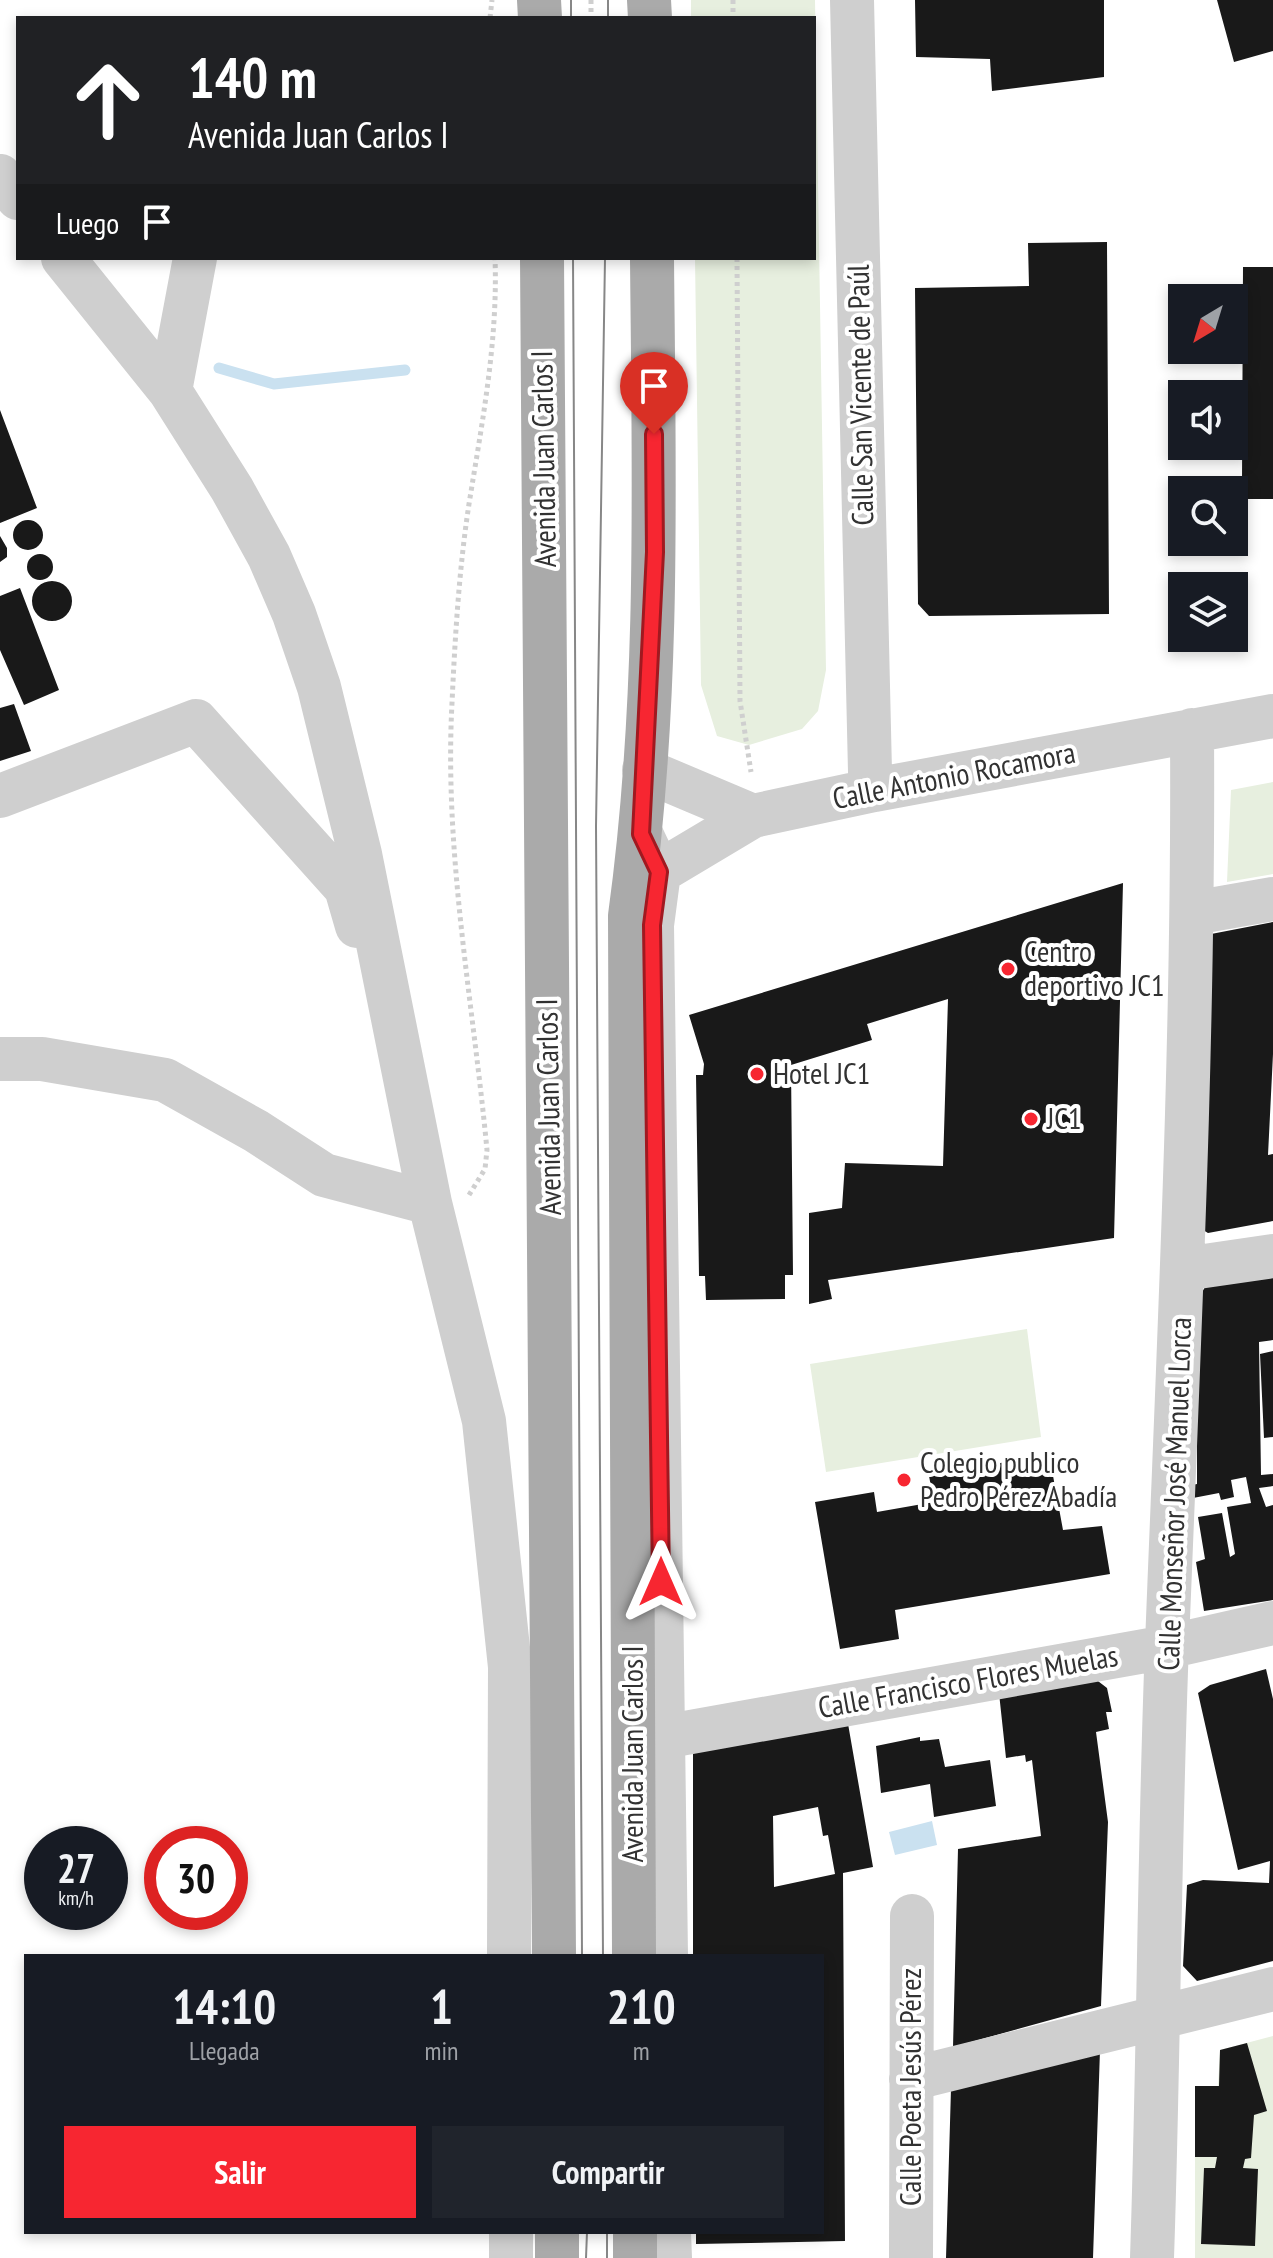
<!DOCTYPE html>
<html lang="es">
<meta charset="utf-8">
<style>
body{margin:0;font-family:"PT Sans Narrow",sans-serif;background:#20242c;color:#f1f3f6;height:100vh;display:flex;flex-direction:column;font-size:30px;white-space:nowrap}
*{box-sizing:border-box;margin:0}
p{font-size:26px;color:#9ea1a6}
.icon{flex:none;width:44px;height:44px;fill:none;stroke:currentColor;stroke-width:2;stroke-linecap:round;stroke-linejoin:round}
.map{position:relative;flex:1;overflow:hidden}
.sheet{position:absolute;left:24px;top:1954px;width:800px;height:280px;display:flex;flex-direction:column;background:#171b24;border-radius:0px;box-shadow:0 4px 12px #0003}
.sheet>*{flex:none}
.top-card{position:absolute;left:16px;top:16px;width:800px;height:244px;border-radius:0px;box-shadow:0 4px 12px #0003;background:#202124;color:#fff;overflow:hidden}
.needle{width:52px;rotate:218deg}
.fabs{position:absolute;left:1168px;top:284px;display:grid;gap:16px}
.fabs a{display:grid;place-items:center;width:80px;height:80px;border-radius:0px;background:#171b24;box-shadow:0 4px 12px #0003;font-size:40px}
.speed{position:absolute;left:24px;top:1826px;display:flex;gap:16px;font-size:40px;font-weight:700;text-align:center}
.speed>*{display:grid;place-content:center;width:104px;height:104px;border-radius:50%;background:#171b24;box-shadow:0 4px 12px #0003;line-height:1}
.speed small{font-size:20px;font-weight:400}
.speed .limit{border:12px solid #d22;background:#fff;color:#111}
.pin{position:absolute;display:grid;place-items:center;width:68px;height:68px;color:#fff;margin:-82px -34px;border-radius:50% 50% 50% 0;rotate:-45deg;box-shadow:0 0 8px #0007}
.pin .icon{rotate:45deg}
.me{position:absolute;width:88px;margin:-44px;rotate:0deg;stroke-linejoin:round;filter:drop-shadow(0 0 6px #0008)}
.turn{display:flex;align-items:center;gap:28px;height:168px;padding:0 40px;font-size:36px}
.turn .icon{width:104px;height:104px;stroke-width:2.5}
.turn b{display:block;font-size:56px;line-height:68px}
.then{display:flex;align-items:center;height:76px;padding:0 40px;background:#0003;gap:16px;font-size:30px}
.eta{display:flex;justify-content:space-evenly;align-items:center;height:136px;text-align:center}
.eta b{font-size:48px;font-weight:700;line-height:56px}
.primary-button{display:flex;gap:16px;margin-top:auto;padding:16px 40px}
.primary-button a{flex:1;height:92px;border-radius:0px;background:#f72631;color:#fff;font-size:32px;font-weight:700;line-height:92px;text-align:center}
.primary-button a+a{background:#20242c;color:#f1f3f6}
.map>svg:first-child{display:block}
.green{fill:#e7efdf}
.water{fill:#cae1f0}
.lines{fill:none;stroke-linecap:round;stroke-linejoin:round}
.stream{stroke:#cae1f0;stroke-width:11}
.building{fill:#191919;fill-rule:evenodd}
.path{stroke:#cfcfcf;stroke-width:5;stroke-dasharray:4 4;stroke-linecap:butt}
.minor{stroke:#cfcfcf;stroke-width:44}
.major{stroke:#aaa;stroke-width:44}
.tram{stroke:#878787;stroke-width:2}
.route-casing{stroke:#a11920;stroke-width:20}
.route{stroke:#f72631;stroke-width:14}
.poi-dot{fill:#f72631;stroke:#fff;stroke-width:3}
.labels{text-anchor:middle;stroke-width:8;stroke-linejoin:round;paint-order:stroke}
.street-label{font-size:30px;fill:#323232;stroke:#fff}
.poi-label{font-size:30px;fill:#323232;stroke:#fff;text-anchor:start}
</style>
<div class="map">
<svg width="1273" height="2258" viewBox="0 0 1273 2258">
<rect width="100%" height="100%" fill="#fff"/>
<path class="green" d="M691,0H815L826,670L818,711L802,729L749,745L717,736L701,685L695,258H814V18H691Z
M1273,782V874L1227,882L1231,790Z
M1027,1329L1041,1437L826,1472L810,1364Z
M1273,2036V2258H1195V2086H1218L1220,2050Z"/>
<path class="water" d="M932,1821L937,1845L895,1855L889,1832Z"/>
<g class="lines">
<path class="stream" d="M219,368L274,384L405,370"/>
</g>
<path class="building" d="M915,0H1104V77L992,91L990,59L916,57Z
M1217,0H1273V51L1234,62Z
M1107,242L1109,614L929,616L918,604L915,288L1029,286L1028,243Z
M1243,267H1273V499H1234V490H1216V482L1242,481Z
M0,410L37,508L0,523Z
M13 535a15 15 0 1 1 30 0a15 15 0 1 1-30 0Z
M0,536L7,548V557L0,562Z
M27 567a13 13 0 1 1 26 0a13 13 0 1 1-26 0Z
M32 601a20 20 0 1 1 40 0a20 20 0 1 1-40 0Z
M20,588L59,690L24,705L0,650V596Z
M14,704L31,751L0,761V708Z
M1123,883L1114,1238L828,1280L832,1299L809,1304V1213L842,1208L845,1163L943,1166L948,999L867,1024L872,1040L791,1065L793,1275H785V1299L706,1300L705,1276H699L696,1075H703L704,1064L689,1015Z
M1273,922V1054L1268,1155L1273,1154V1221L1208,1233L1198,1227L1206,935Z
M1273,1274V1340L1259,1342L1261,1475L1273,1474V1486L1259,1488L1266,1507L1273,1505V1600L1204,1611L1196,1562L1205,1559L1198,1517L1222,1513L1230,1557L1235,1554L1227,1507L1251,1503L1246,1477L1231,1480L1234,1497L1221,1500L1219,1493L1193,1498L1192,1485L1197,1484V1301L1205,1287Z
M1273,1351V1437L1264,1438L1260,1354Z
M1049,1454L1063,1530L1102,1526L1110,1574L895,1610L899,1639L840,1649L815,1502L874,1492L877,1512L934,1502L929,1476Z
M1266,1669L1273,1699V1961L1197,1981L1183,1966L1187,1885L1203,1880L1269,1883L1270,1861L1238,1870L1198,1693L1210,1685Z
M1094,1678L1107,1688L1112,1712H1106L1109,1729L1096,1732L1108,1822L1101,2006L953,2047L958,1849L1041,1836L1032,1760L1026,1762L1025,1755L1006,1758L999,1693Z
M847,1718L873,1867L843,1873L845,2241L696,2244V2232H822V1956H693V1745ZM818,1807L823,1836L828,1835L835,1874L774,1887L773,1816Z
M920,1737V1741L939,1739L945,1767L990,1760L996,1806L934,1817L930,1784L881,1793L876,1746Z
M1247,2043L1267,2111L1254,2115L1251,2158L1245,2159L1243,2168L1258,2169L1255,2246L1201,2244L1204,2168H1215L1217,2157H1195V2086H1219L1220,2050Z
M1100,2050L1093,2258H946L951,2089Z"/>
<g class="lines">
<path class="path" d="M591,0V14
M733,0V18
M490,18L492,0
M737,258L740,701L751,772
M469,1195L485,1169L487,1150C473,1002 444,853 452,703C455,638 459,569 469,504C482,423 498,341 495,258"/>
<path class="minor" d="M852,0L870,772L874,790
M0,176L18,198
M63,258L170,391L232,489L269,556L294,614L319,687L360,854L430,1203L484,1421L510,1667L509,1956
M170,391L195,258
M644,770L753,816
M0,796L196,721L346,888L357,926
M641,834L659,872L652,925L666,1956
M643,897L659,872L753,816L874,790L1273,716
M1193,913L1273,899
M0,1059H42L165,1080L256,1131L324,1175L430,1203
M1184,1269L1273,1256
M663,1737L1167,1647L1273,1623
M911,2079L1273,1989
M511,2232V2258
M669,2232L670,2258
M911,2258L912,1916
M1152,2258C1159,2053 1159,1848 1167,1644C1179,1339 1194,1035 1192,730"/>
<path class="major" d="M539,0L540,18
M649,0L650,18
M542,258L554,1956
M634,1956L630,916C660,698 654,477 652,258
M557,2232V2258
M635,2232V2258"/>
<path class="tram" d="M571,0V18
M608,18V0
M573,258L582,1956
M603,1956L596,826L605,258
M607,2232V2258
M586,2258L587,2232"/>
</g>
<g class="lines">
<defs>
<path id="route" d="M654,434L655,552L641,834L659,872L652,925L661,1582"/>
</defs>
<use href="#route" class="route-casing"/>
<use href="#route" class="route"/>
</g>
<g class="poi-dot">
<circle cx="1008" cy="969" r="8"/>
<circle cx="757" cy="1074" r="8"/>
<circle cx="1031" cy="1119" r="8"/>
<circle cx="904" cy="1480" r="8"/>
</g>
<g class="labels">
<g class="street-label">
<text transform="translate(861 395) rotate(-91)" y="10">Calle San Vicente de Paúl</text>
<text transform="translate(544 459) rotate(-91)" y="10">Avenida Juan Carlos I</text>
<text transform="translate(954 776) rotate(-11)" y="10">Calle Antonio Rocamora</text>
<text transform="translate(549 1107) rotate(-91)" y="10">Avenida Juan Carlos I</text>
<text transform="translate(1175 1494) rotate(-88)" y="10">Calle Monseñor José Manuel Lorca</text>
<text transform="translate(968 1682) rotate(-10)" y="10">Calle Francisco Flores Muelas</text>
<text transform="translate(633 1754) rotate(-90)" y="10">Avenida Juan Carlos I</text>
<text transform="translate(911 2087) rotate(-90)" y="10">Calle Poeta Jesús Pérez</text>
</g>
<g class="poi-label">
<text x="1024" y="962">Centro<tspan x="1024" dy="34">deportivo JC1</tspan></text>
<text x="773" y="1084">Hotel JC1</text>
<text x="1047" y="1129">JC1</text>
<text x="920" y="1473">Colegio publico<tspan x="920" dy="34">Pedro Pérez Abadía</tspan></text>
</g>
</g>
</svg>
<div class="fabs">
<a><svg class="needle" viewBox="-14 -14 28 28"><path d="M0-13l5 13h-10z" fill="#e53935"/><path d="M0 13l5-13h-10z" fill="#9ea1a6"/></svg></a>
<a><svg class="icon" aria-label="sound" viewBox="0 0 24 24"><path d="M4 9h4l5-4v14l-5-4H4zM17 9q2 3 0 6"/></svg></a>
<a><svg class="icon" aria-label="search" viewBox="0 0 24 24"><circle cx="10" cy="10" r="6"/><path d="M15 15l6 6"/></svg></a>
<a><svg class="icon" aria-label="layers" viewBox="0 0 24 24"><path d="M12 4l9 5-9 5-9-5zM3 14l9 5 9-5"/></svg></a>
</div>
<div class="speed"><div>27<small>km/h</small></div><div class="limit">30</div></div>
<div class="pin" style="left:654px;top:434px;background:#d93025"><svg class="icon" aria-label="arrive" viewBox="0 0 24 24"><path d="M6 21V4h12l-3 4 3 4H6"/></svg></div>
<svg class="me" style="left:661px;top:1582px" viewBox="-20 -20 40 40"><path d="M0-17L14 15 0 8-14 15z" fill="#f72631" stroke="#fff" stroke-width="4"/></svg>
<div class="top-card">
<div class="turn"><svg class="icon" aria-label="ahead" viewBox="0 0 24 24"><path d="M12 20V5M6 11l6-6 6 6"/></svg><div><b>140 m</b>Avenida Juan Carlos I</div></div>
<div class="then">Luego<svg class="icon" aria-label="arrive" viewBox="0 0 24 24"><path d="M6 21V4h12l-3 4 3 4H6"/></svg></div>
</div>
<section class="sheet">
<div class="eta">
<div><b>14:10</b><p>Llegada</p></div>
<div><b>1</b><p>min</p></div>
<div><b>210</b><p>m</p></div>
</div>
<div class="primary-button"><a>Salir</a><a>Compartir</a></div>
</section>
</div>
